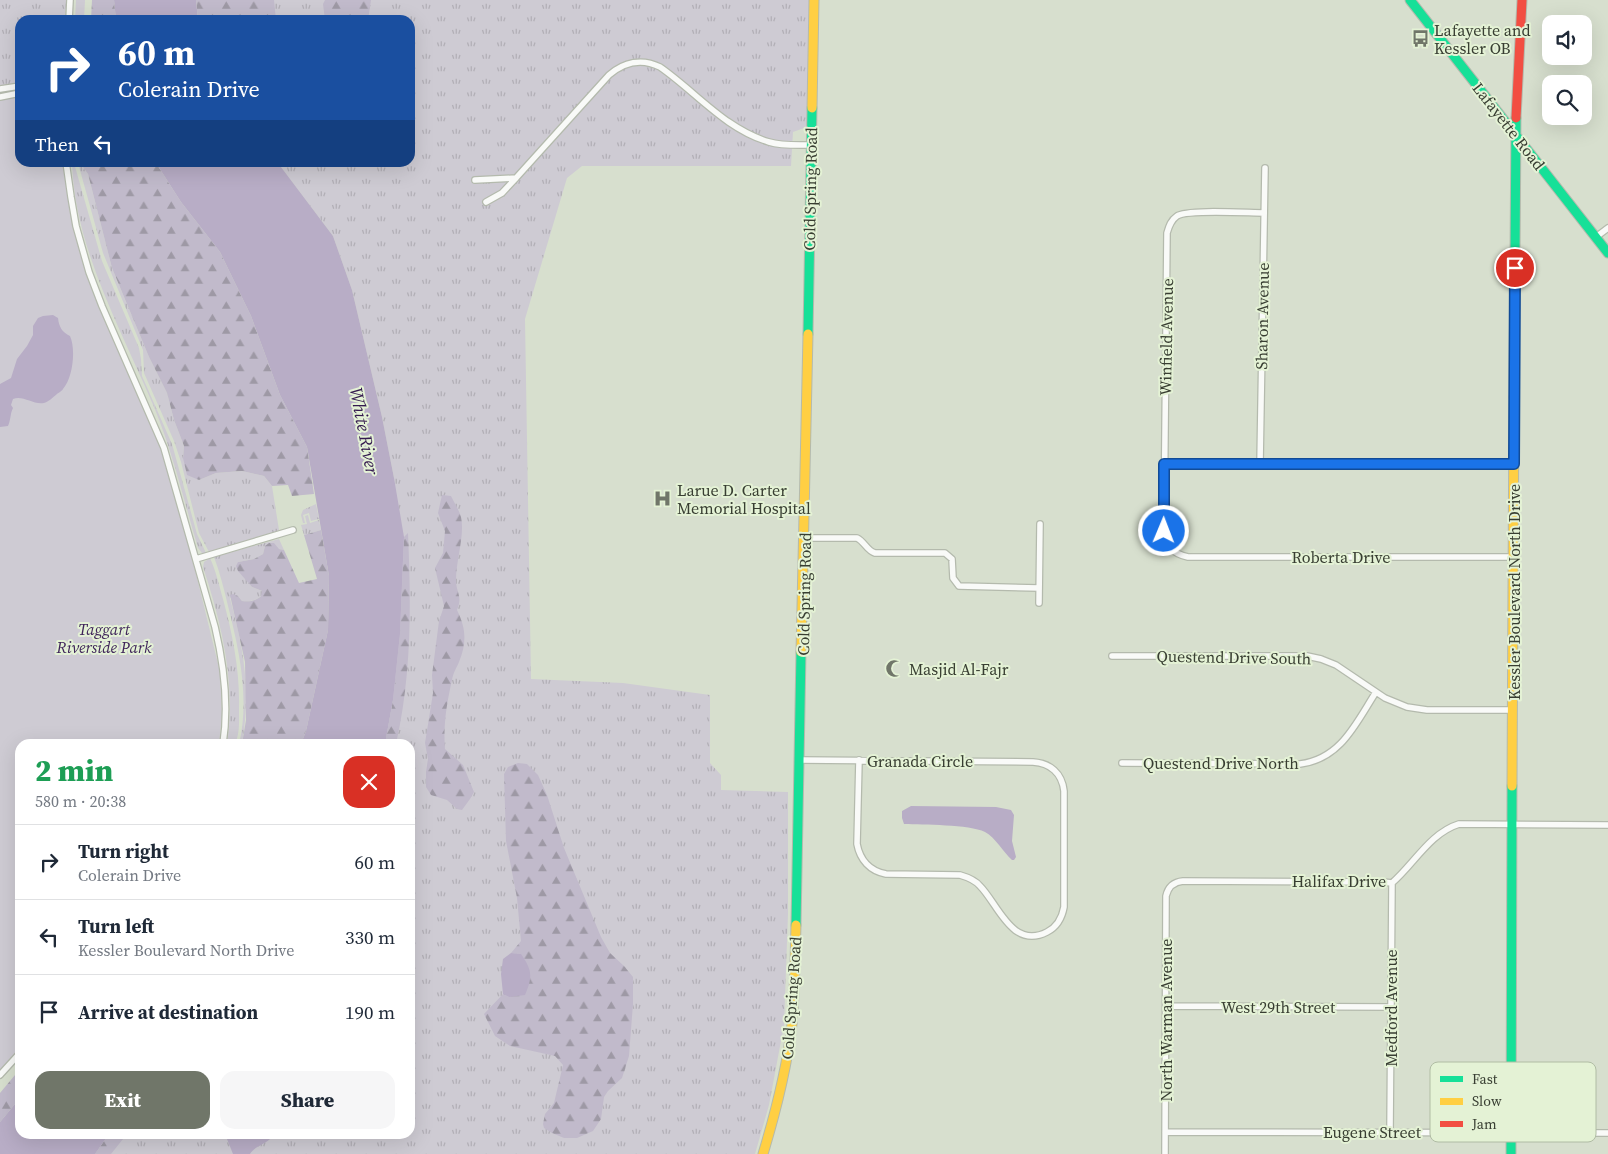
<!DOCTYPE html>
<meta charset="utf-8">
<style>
body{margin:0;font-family:"Source Serif 4",serif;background:#f6f6f7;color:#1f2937;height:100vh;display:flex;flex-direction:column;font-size:19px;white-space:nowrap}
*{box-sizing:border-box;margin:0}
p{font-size:16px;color:#747a83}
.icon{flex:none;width:28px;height:28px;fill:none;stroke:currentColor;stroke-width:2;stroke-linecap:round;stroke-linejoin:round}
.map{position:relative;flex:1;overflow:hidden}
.panel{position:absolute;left:15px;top:739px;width:400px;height:400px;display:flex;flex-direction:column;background:#fff;border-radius:15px;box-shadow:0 5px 20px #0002}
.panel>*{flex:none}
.guide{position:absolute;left:15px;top:15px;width:400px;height:152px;border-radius:15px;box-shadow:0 5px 20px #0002;background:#1a4fa0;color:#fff;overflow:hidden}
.buttons{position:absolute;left:1542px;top:15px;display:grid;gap:10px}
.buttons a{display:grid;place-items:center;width:50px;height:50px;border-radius:10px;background:#fff;box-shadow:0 5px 20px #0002;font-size:25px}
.pin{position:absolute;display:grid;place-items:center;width:42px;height:42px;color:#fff;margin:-21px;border:2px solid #fff;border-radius:50%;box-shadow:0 1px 5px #0007}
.me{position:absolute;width:55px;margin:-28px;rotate:1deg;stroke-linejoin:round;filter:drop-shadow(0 0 4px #0008)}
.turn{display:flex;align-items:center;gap:18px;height:105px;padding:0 20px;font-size:22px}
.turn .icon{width:65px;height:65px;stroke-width:2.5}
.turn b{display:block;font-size:35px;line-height:42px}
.then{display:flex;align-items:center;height:48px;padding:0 20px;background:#0003;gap:10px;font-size:19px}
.round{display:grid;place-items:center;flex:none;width:52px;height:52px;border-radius:15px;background:#f6f6f7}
.headline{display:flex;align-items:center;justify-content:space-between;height:85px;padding:0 20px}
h1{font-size:30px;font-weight:800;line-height:38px;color:#1e9e55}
.cta{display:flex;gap:10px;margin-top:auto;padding:10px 20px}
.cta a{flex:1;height:58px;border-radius:15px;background:#707669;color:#fff;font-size:20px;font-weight:800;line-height:58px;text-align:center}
.cta a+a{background:#f6f6f7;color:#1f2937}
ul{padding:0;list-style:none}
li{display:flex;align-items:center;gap:15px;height:75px;padding:0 20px;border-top:1px solid #e0e1e3}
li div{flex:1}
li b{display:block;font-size:19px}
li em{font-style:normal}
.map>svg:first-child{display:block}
.grass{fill:url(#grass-tufts)}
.forest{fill:url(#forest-firs)}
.park{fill:#cecbd3}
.water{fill:#b8adc6}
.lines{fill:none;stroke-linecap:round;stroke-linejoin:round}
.street-casing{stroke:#b4baad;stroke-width:8}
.fast-casing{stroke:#b4baad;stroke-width:11}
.slow-casing{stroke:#b4baad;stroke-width:11}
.jam-casing{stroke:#b4baad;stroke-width:11}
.street{stroke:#f9faf8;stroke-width:5.5}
.fast{stroke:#16e098;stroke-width:9}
.slow{stroke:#ffcf43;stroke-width:9}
.jam{stroke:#f24e42;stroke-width:9}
.route-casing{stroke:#114b97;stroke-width:12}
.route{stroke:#1a73e8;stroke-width:9}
.labels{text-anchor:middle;stroke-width:4;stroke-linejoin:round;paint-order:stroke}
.poi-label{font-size:16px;fill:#383e32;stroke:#e4f2d5;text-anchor:start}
.street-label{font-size:16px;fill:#383e32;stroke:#e4f2d5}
.park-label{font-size:16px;font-style:italic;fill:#3f245a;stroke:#e4f2d5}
.water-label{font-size:18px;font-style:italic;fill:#34194f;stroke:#e4f2d5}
.key{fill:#e4f2d5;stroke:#b0bca4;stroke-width:1}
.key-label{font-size:14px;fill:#383e32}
</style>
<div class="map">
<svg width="1608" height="1154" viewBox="0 0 1608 1154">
<defs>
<pattern id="grass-tufts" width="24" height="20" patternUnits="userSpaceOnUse" patternTransform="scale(1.25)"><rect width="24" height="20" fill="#cecbd3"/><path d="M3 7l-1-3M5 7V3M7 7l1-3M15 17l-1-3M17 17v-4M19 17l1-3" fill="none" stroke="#b2afb6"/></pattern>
<pattern id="forest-firs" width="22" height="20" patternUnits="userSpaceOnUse" patternTransform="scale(1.25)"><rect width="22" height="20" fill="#c1bacb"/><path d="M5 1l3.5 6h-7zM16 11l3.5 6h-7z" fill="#9e99a5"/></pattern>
</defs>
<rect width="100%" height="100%" fill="#d7dfce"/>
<path class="grass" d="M0,0H67L64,20H20V83L0,86Z
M76,0H85L84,20H75Z
M206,0H809L807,127L793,132L791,166H582L567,178L525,319L531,679L623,683L710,695V763L721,775V790L788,792V914L784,1025L769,1105L755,1154H95L109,1134H410V744H385L393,700L394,478L382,417L352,290L333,236L278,163L410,162V20H205Z
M72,163H74L102,261L139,348L141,359L142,376L172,444L197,534L206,553H202L198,548C184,501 173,453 154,407C121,329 75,249 72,163Z
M78,163H80L88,174L112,268L149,357L167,393L174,420L184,446L183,458L199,480L216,473L242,471L264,476L272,486L279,530L276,533L209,552L199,533L181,462L174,441L144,373L143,350L103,253Z
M316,504L319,519L311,521L309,513L303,515L305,523H303L301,515L303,510Z
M308,515L310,523L319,520L321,530L304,535L301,525L307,524L305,516Z
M279,539L284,550L265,546L263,554L254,559L238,562L246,579L252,587L262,591V595C256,601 249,602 242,601L238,596L230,598C244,650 251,690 242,744H239C250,699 239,649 228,606C224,589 220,573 214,557Z
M210,558C216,571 219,585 223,599C233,636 240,671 239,709C239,721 240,733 235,744H227C236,683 222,625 203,567L204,562Z"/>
<path class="forest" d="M92,0H114L116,20H91Z
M196,0H274L276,20H198Z
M325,0H371L368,20H325L323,4Z
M80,163H156L181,202L220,252L251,316L280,395L307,447L314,494L292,496L288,485L272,486L264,476L242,471L216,473L199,480L187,475L183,458L184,446L174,420L167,393L149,357L112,268L88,174Z
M442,495L451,496C454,502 459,510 461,517C465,535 456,560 456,580C456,593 463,596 457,610C466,628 467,643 459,662C457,667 453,673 452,680C447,702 443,725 445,749L463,765L474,792L470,799L462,810L457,809L447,800L431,795L426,787V772L428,759L425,743L433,693L432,675L439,621L444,606L435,568L443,553L445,531L438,513Z
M321,530L329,576L328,630L306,731L301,744H242L246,720L245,662L230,595L233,594L238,596L242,601C249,602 256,601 261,596L262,591L252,587L238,571L236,566L238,562L254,559L263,554L265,546L269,543H274L279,549L284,550L299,583L317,579L304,535Z
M408,533C411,604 412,673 396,744H385L393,700L400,634L404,537Z
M518,763L527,764L538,775L547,795L564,848L601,937L610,953L624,966L633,977V1004L629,1056L622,1078L608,1091L604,1097L601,1119L593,1131L577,1138H564L552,1133L544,1128L543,1124L545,1114L554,1103L563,1065L555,1056L510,1046L495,1036L484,1014L503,994L509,997L521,954L511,953L521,941L517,898L506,841L504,774L508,767Z
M20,1069V1098L0,1122V1093Z
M109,1134H127L111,1154H95Z"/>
<path class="park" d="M4,92L20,93V162L67,163L76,226L98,296L171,471L220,672L222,715L219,744H20V1051L0,1074V94Z"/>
<path class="water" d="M114,0H196L198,20H116Z
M156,163H278L333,236L352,290L382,417L394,478L404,537L403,560L400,634L393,700L385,744H301L306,731L328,630L329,576L307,447L280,395L251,316L220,252L181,202Z
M53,315L58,318C59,327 62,332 70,336C76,349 73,378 63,389C63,390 57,394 57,394C52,398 50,401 44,403C33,405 23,395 13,399L11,405L13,408C10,414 11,419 8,426L0,427V384L11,378L17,359L27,346L33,335V326L38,318L43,316Z
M911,806L996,807L1011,810L1014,815L1012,841L1016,857L1014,860H1012C1003,852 996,838 985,832C969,824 923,825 904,824L902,818V811Z
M511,953L521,954C532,970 533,976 525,995L509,997L503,994L501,974L503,959Z
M20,1098V1134H109L95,1154H0V1122Z
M225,1134H274C269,1144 255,1145 250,1154H233Z"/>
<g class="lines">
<defs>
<path id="street" d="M69,20L70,0
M0,89L20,86
M0,97L20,93
M66,162L71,197L76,226L89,272L102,306L164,448L215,627C224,665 229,705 223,744
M475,180L516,178L609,75C624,62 642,58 660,67C696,92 725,129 769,142C782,146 798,145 811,145
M486,202L502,193L516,178
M1264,213C1248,213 1187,209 1177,216C1171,220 1169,226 1167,233L1164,531C1165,546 1173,554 1188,557H1514
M1596,237L1608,228
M1165,464H1514
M1260,464L1265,168
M805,538H857C865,542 867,551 875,553H945L952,559L953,578L959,586L1039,588
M196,559L293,530
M1039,603L1040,524
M1112,656H1307L1321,659L1336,665L1385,698L1407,707L1427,710H1513
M800,760C878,761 955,761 1033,762C1050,763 1062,773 1064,791V907C1062,918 1057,927 1047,932C1012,950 998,904 980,886C975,880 967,877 960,875L886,874C870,871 860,860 857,844L859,760
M1122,763L1300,764C1341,759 1356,723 1376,692
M1166,1006L1391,1007
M0,1075L20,1053
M1165,1132L1608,1133
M1390,1132L1392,883
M1165,1154L1166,896C1168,887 1173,882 1183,881L1383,882L1392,883C1414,864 1430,833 1459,824L1608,825"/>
<path id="fast" d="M1410,0L1608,253
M808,334L812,108
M1514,397L1516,118
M796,925L801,652
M1511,1154L1512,786"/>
<path id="slow" d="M812,108L814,0
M801,652L808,334
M1512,786L1514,397
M763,1154C776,1111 787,1068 792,1024C795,991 795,958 796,925"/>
<path id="jam" d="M1516,118L1522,0"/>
</defs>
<use href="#street" class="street-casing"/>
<use href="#fast" class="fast-casing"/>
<use href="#slow" class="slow-casing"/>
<use href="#jam" class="jam-casing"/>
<use href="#street" class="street"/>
<use href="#fast" class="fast"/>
<use href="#slow" class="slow"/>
<use href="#jam" class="jam"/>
</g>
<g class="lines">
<defs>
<path id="route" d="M1164,531V464H1514L1515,268"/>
</defs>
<use href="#route" class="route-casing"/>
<use href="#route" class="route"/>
</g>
<defs>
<symbol id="bus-bare" viewBox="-9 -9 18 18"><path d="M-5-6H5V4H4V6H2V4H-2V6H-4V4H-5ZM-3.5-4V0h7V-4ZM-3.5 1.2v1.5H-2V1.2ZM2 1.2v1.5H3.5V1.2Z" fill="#707669" stroke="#e4f2d5" stroke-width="2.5" paint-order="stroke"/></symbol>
<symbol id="hospital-bare" viewBox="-9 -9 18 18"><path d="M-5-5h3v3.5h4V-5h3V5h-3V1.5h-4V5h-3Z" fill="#707669" stroke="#e4f2d5" stroke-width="2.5" paint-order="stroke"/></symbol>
<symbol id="mosque-bare" viewBox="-9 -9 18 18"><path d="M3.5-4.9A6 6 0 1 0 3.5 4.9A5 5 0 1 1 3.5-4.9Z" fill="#707669" stroke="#e4f2d5" stroke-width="2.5" paint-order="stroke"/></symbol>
</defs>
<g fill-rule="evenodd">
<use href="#bus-bare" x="1408" y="26" width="25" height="25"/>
<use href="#hospital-bare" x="650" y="486" width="25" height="25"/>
<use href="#mosque-bare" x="882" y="656" width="25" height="25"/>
</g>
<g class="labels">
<g class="poi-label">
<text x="1434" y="36">Lafayette and<tspan x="1434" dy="18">Kessler OB</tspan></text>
<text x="677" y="496">Larue D. Carter<tspan x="677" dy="18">Memorial Hospital</tspan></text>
<text x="909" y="675">Masjid Al-Fajr</text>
</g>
<g class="street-label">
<text transform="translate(1509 126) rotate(52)" y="6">Lafayette Road</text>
<text transform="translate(810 189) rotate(-89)" y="6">Cold Spring Road</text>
<text transform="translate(1262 316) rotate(-89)" y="6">Sharon Avenue</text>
<text transform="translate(1166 337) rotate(-89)" y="6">Winfield Avenue</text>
<text x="1341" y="563">Roberta Drive</text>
<text transform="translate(1514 592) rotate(-90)" y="6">Kessler Boulevard North Drive</text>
<text transform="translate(804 594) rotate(-89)" y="6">Cold Spring Road</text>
<text transform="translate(1234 657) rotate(1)" y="6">Questend Drive South</text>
<text x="920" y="767">Granada Circle</text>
<text x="1221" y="769">Questend Drive North</text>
<text x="1339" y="887">Halifax Drive</text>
<text transform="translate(791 998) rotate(-86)" y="6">Cold Spring Road</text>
<text x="1278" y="1013">West 29th Street</text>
<text transform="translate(1391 1008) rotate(-90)" y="6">Medford Avenue</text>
<text transform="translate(1166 1020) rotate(-90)" y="6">North Warman Avenue</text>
<text x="1372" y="1138">Eugene Street</text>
</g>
<g class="park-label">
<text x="104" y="635">Taggart<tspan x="104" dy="18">Riverside Park</tspan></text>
</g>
<g class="water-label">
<text transform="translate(364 431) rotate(79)" y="6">White River</text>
</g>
</g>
<rect x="1430" y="1062" width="166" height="80" rx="8" class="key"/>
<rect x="1440" y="1076" width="23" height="6" fill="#16e098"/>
<rect x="1440" y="1098" width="23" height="7" fill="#ffcf43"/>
<rect x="1440" y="1121" width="23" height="6" fill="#f24e42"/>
<g class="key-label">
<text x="1472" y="1084">Fast</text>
<text x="1472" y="1106">Slow</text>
<text x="1472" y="1129">Jam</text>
</g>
</svg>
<div class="buttons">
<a><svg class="icon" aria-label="sound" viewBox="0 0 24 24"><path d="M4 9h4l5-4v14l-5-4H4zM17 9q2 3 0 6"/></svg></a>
<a><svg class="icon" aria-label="search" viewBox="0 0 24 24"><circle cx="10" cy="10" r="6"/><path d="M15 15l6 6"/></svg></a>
</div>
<div class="pin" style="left:1515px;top:268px;background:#d93025"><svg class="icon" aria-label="arrive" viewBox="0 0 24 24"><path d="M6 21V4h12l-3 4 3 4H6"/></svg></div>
<svg class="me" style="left:1164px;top:531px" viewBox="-20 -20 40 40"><circle r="17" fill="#1a73e8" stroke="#fff" stroke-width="3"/><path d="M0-11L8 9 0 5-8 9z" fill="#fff"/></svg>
<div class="guide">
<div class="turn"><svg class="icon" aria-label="right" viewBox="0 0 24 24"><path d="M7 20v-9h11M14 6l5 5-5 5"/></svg><div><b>60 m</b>Colerain Drive</div></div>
<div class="then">Then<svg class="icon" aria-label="left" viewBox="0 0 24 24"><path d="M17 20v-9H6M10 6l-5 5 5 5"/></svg></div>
</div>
<section class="panel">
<div class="headline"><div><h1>2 min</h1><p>580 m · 20:38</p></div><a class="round" style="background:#d93025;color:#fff"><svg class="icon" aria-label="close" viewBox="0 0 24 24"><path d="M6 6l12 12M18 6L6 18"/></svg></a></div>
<ul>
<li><svg class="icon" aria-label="right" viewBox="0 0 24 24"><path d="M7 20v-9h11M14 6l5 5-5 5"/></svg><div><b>Turn right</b><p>Colerain Drive</p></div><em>60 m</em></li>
<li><svg class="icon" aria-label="left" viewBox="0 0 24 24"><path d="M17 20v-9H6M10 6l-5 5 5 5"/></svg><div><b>Turn left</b><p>Kessler Boulevard North Drive</p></div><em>330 m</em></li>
<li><svg class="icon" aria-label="arrive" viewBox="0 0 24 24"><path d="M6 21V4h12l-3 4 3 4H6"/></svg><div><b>Arrive at destination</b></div><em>190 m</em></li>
</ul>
<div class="cta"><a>Exit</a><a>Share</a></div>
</section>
</div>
